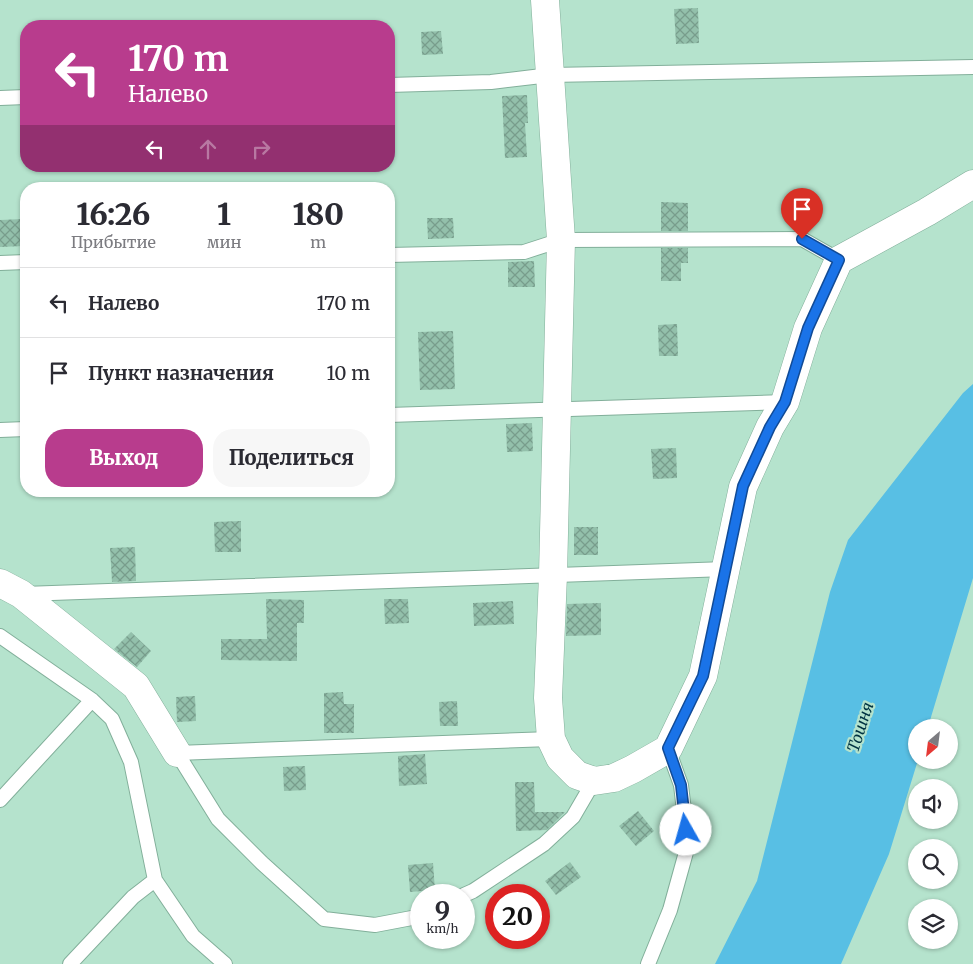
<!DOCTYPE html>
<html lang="ru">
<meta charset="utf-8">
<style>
body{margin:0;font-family:Merriweather,serif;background:#f7f7f7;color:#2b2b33;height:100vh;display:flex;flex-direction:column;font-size:19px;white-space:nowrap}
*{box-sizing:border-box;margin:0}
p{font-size:16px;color:#7c7c81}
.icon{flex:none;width:28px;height:28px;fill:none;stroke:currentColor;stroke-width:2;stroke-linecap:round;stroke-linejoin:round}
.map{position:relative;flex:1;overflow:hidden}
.details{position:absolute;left:20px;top:182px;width:375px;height:315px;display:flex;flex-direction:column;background:#fff;border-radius:20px;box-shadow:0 1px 4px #0004}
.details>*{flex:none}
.banner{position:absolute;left:20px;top:20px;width:375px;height:152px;border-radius:20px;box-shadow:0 1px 4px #0004;background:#b83c8d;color:#fff;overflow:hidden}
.needle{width:32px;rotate:208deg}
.fabs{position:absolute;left:908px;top:719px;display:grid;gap:10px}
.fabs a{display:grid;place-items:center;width:50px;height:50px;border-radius:50%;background:#fff;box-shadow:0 1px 4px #0004;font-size:25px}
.speed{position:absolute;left:410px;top:884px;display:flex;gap:10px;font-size:25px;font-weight:700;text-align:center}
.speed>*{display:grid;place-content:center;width:65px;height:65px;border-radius:50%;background:#fff;box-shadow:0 1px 4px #0004;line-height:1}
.speed small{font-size:12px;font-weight:400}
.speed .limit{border:8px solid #d22;background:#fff;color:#111}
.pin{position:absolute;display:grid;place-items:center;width:42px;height:42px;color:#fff;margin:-51px -21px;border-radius:50% 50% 50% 0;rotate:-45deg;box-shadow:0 0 5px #0007}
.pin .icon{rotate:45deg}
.me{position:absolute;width:55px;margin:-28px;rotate:353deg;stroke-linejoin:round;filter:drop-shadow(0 0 4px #0008)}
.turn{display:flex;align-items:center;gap:18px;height:105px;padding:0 25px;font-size:22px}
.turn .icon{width:65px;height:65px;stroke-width:2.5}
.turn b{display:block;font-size:35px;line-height:42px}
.lanes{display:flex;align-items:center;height:48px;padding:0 25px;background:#0003;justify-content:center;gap:25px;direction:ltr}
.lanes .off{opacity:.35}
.eta{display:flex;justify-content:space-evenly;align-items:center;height:85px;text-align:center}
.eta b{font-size:30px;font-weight:800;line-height:35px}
.action{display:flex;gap:10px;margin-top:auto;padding:10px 25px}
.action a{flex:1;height:58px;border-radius:20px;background:#b83c8d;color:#fff;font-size:20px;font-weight:800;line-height:58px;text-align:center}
.action a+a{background:#f7f7f7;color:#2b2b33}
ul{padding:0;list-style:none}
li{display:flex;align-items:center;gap:15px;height:70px;padding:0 25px;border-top:1px solid #e1e1e2}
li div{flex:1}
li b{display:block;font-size:19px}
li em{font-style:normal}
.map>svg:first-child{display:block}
.water{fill:#58bfe4}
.building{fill:url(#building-cross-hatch)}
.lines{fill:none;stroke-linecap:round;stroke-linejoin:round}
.lane-casing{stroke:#82af9a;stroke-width:16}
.street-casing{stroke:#82af9a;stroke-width:29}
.lane{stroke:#fff;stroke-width:14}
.street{stroke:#fff;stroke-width:28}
.route-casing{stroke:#114b97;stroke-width:12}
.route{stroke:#1a73e8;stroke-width:9}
.labels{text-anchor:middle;stroke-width:4.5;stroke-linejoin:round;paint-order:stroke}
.water-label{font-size:16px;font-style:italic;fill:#013342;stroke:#b5e3cd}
</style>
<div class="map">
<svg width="973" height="964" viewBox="0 0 973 964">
<defs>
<pattern id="building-cross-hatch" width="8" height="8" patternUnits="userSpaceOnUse" patternTransform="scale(1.25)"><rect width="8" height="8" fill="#93c0ab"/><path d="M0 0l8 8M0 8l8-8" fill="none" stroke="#789d8c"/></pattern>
</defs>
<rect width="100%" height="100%" fill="#b5e3cd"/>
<path class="water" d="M973,384V578L928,727L916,728V760H918L889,854L841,964H715L757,881L830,592L848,540L963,393Z"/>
<path class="building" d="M698,8L699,43L676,44L674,9Z
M441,31L443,54L422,55L421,32Z
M527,95L528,123H525L527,157L505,158L502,96Z
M661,202L688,203V231H661Z
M427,218H453L454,238L428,239Z
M23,219L24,246L0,247V220Z
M661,248H688V263H681V281H661Z
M534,261L535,287H508V262Z
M677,324L678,356H659L658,325Z
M453,331L455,389L420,390L418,332Z
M532,423L533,451L507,452L506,424Z
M676,448L677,478L653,479L651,449Z
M241,521V552H215L214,522Z
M574,527H598V555H574Z
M135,547L136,581L112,582L110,548Z
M266,599L304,600V623H297V661L221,660V639H267Z
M384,599H408L409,623L385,624Z
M513,601L514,624L474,626L473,603Z
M601,603V635L566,636L567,604Z
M131,632L151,651L137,667L114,649Z
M343,692L344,704H354V733H324V693Z
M195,696L196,721L177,722L176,697Z
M457,701L458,726H440L439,702Z
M425,754L427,784L399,786L398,756Z
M305,766L306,790L284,791L283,767Z
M515,782H534L535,812H565L547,830L516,831Z
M638,811L654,831L636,846L619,826Z
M570,862L581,877L556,895L545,881Z
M433,863L435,890L410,892L408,865Z"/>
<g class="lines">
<defs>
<path id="lane" d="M389,85L491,82L550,75L973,67
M0,98L26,97
M389,255L524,252L561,240L802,239L839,260
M0,263L26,262
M389,415L785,402
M0,430L26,429
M24,594L726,569
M0,636L92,700L112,719L131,762L155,880L193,936L225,964
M0,800L92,700
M464,895L473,891L544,844L573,817L594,781
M421,915L417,917L375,925L324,919L262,863L218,819L177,753L551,739
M70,964L133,897L155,880
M648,964L670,910L688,845L681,785L668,749"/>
<path id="street" d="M545,0L561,240L553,575L548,698L551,739L560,758L577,775L594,781L614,778L633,769L668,749L703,676L743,487L770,427L785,402L808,328L839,260L927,212L973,184
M0,583L21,594L136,686L177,753"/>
</defs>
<use href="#lane" class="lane-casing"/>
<use href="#street" class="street-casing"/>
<use href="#lane" class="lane"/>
<use href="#street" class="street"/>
</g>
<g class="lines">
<defs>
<path id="route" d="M686,830L681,785L668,748L703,676L743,486L770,427L785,402L808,328L839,260L802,239"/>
</defs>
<use href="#route" class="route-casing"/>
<use href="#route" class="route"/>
</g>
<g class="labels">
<g class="water-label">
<text transform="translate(860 727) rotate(-72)" y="6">Тошня</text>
</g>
</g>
</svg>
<div class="fabs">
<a><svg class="needle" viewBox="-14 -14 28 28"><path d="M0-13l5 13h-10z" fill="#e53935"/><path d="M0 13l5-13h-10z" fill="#7c7c81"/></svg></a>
<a><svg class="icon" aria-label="sound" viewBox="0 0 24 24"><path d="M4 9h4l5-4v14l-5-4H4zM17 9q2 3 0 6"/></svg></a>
<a><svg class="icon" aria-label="search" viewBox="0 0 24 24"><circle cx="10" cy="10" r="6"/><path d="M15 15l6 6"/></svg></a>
<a><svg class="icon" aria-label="layers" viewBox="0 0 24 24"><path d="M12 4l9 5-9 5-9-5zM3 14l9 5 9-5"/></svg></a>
</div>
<div class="speed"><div>9<small>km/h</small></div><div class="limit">20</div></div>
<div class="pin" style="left:802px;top:239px;background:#d93025"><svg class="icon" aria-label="arrive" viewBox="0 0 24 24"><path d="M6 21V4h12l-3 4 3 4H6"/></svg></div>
<svg class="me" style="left:686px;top:830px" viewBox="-20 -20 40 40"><circle r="19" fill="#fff"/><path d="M0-13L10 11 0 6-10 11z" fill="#1a73e8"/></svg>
<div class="banner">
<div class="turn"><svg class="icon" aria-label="left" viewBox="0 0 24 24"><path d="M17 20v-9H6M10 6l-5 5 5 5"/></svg><div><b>170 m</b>Налево</div></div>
<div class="lanes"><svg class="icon" aria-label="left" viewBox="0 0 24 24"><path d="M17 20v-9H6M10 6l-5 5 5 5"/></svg><svg class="icon off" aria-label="ahead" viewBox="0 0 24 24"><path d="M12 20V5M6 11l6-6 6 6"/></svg><svg class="icon off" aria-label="right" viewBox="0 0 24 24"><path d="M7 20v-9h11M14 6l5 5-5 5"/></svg></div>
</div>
<section class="details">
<div class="eta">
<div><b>16:26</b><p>Прибытие</p></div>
<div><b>1</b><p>мин</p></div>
<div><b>180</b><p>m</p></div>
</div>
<ul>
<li><svg class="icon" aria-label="left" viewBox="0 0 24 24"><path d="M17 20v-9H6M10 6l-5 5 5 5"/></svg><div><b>Налево</b></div><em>170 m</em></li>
<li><svg class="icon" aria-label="arrive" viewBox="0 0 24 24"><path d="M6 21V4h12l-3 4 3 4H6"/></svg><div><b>Пункт назначения</b></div><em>10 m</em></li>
</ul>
<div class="action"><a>Выход</a><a>Поделиться</a></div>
</section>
</div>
